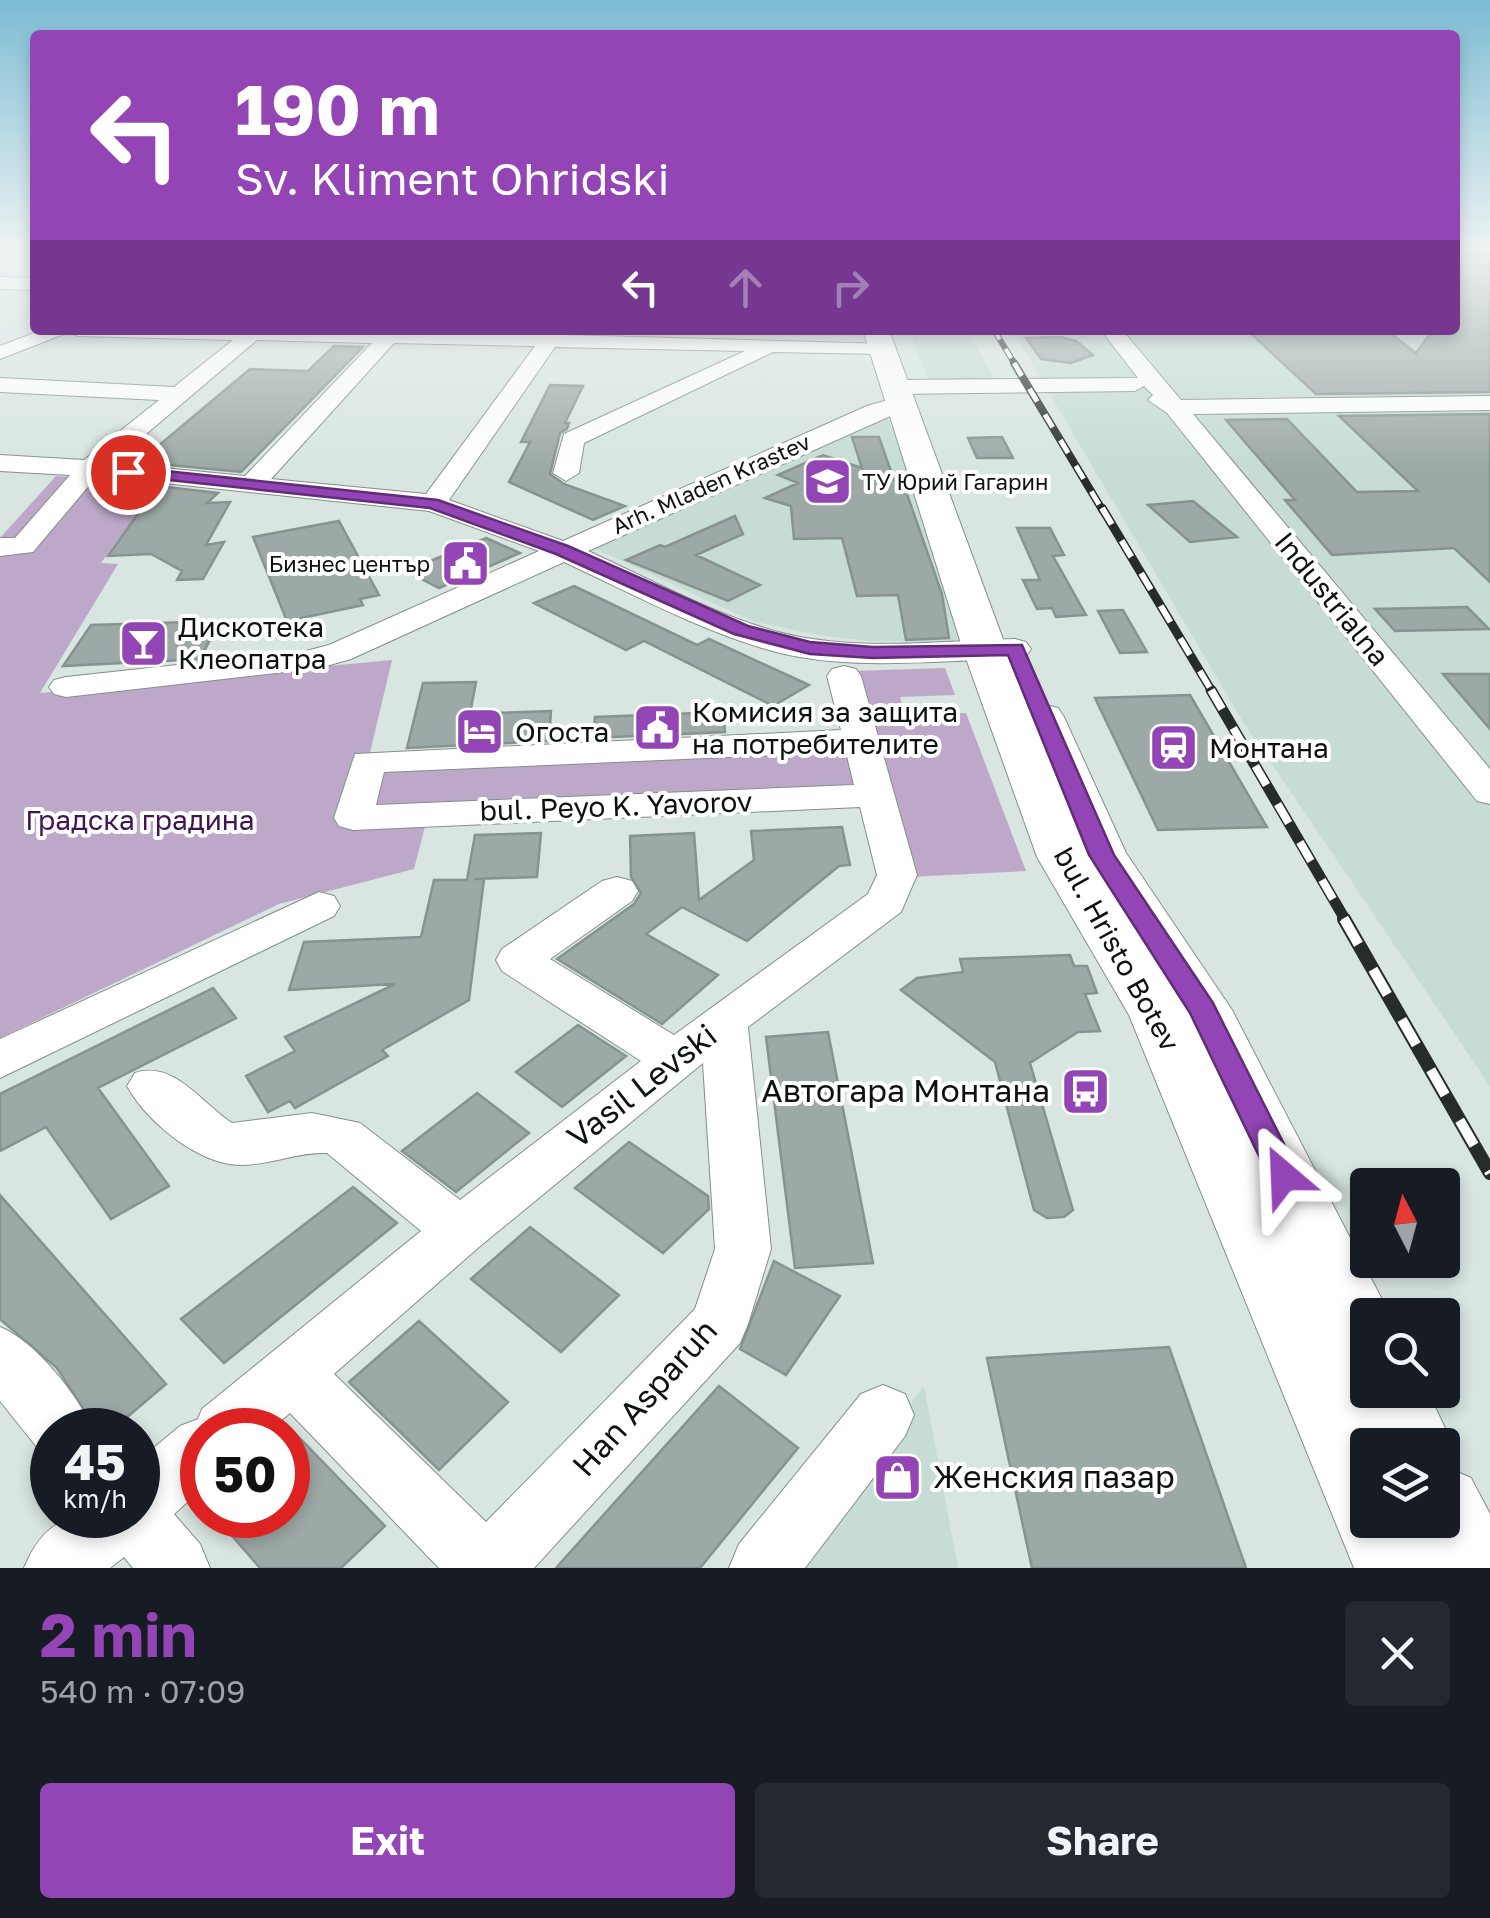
<!DOCTYPE html>
<meta charset="utf-8">
<style>
body{margin:0;font-family:"Golos Text",sans-serif;background:#242831;color:#f1f3f6;height:100vh;display:flex;flex-direction:column;font-size:38px;white-space:nowrap}
*{box-sizing:border-box;margin:0}
p{font-size:32px;color:#9ea1a6}
.icon{flex:none;width:55px;height:55px;fill:none;stroke:currentColor;stroke-width:2;stroke-linecap:round;stroke-linejoin:round}
.map{position:relative;height:1568px;overflow:hidden}
.panel{display:flex;flex-direction:column;background:#171b24;flex:1}
.panel>*{flex:none}
.top-card{position:absolute;left:30px;top:30px;width:1430px;height:305px;border-radius:10px;box-shadow:0 5px 15px #0003;background:#9345b5;color:#fff;overflow:hidden}
.needle{width:65px;rotate:354deg}
.fabs{position:absolute;left:1350px;top:1168px;display:grid;gap:20px}
.fabs a{display:grid;place-items:center;width:110px;height:110px;border-radius:10px;background:#171b24;box-shadow:0 5px 15px #0003;font-size:50px}
.speed{position:absolute;left:30px;top:1408px;display:flex;gap:20px;font-size:50px;font-weight:700;text-align:center}
.speed>*{display:grid;place-content:center;width:130px;height:130px;border-radius:50%;background:#171b24;box-shadow:0 5px 15px #0003;line-height:1}
.speed small{font-size:25px;font-weight:400}
.speed .limit{border:15px solid #d22;background:#fff;color:#111}
.pin{position:absolute;display:grid;place-items:center;width:85px;height:85px;color:#fff;margin:-42px;border:5px solid #fff;border-radius:50%;box-shadow:0 2px 10px #0007}
.me{position:absolute;width:110px;margin:-55px;rotate:334deg;stroke-linejoin:round;filter:drop-shadow(0 0 8px #0008)}
.turn{display:flex;align-items:center;gap:35px;height:210px;padding:0 40px;font-size:45px}
.turn .icon{width:130px;height:130px;stroke-width:2.5}
.turn b{display:block;font-size:70px;line-height:85px}
.lanes{display:flex;align-items:center;height:95px;padding:0 40px;background:#0003;justify-content:center;gap:50px;direction:ltr}
.lanes .off{opacity:.35}
.round{display:grid;place-items:center;flex:none;width:105px;height:105px;border-radius:10px;background:#242831}
.headline{display:flex;align-items:center;justify-content:space-between;height:170px;padding:0 40px}
h1{font-size:60px;font-weight:700;line-height:75px;color:#9345b5}
.primary-button{display:flex;gap:20px;margin-top:auto;padding:20px 40px}
.primary-button a{flex:1;height:115px;border-radius:10px;background:#9345b5;color:#fff;font-size:40px;font-weight:700;line-height:115px;text-align:center}
.primary-button a+a{background:#242831;color:#f1f3f6}
.map>svg:first-child{display:block}
.built{fill:#c6dcd5}
.green{fill:#bda8c9}
.building{fill:#9da9a6;stroke:#87938f;stroke-width:2.5}
.lines{fill:none;stroke-linecap:round;stroke-linejoin:round}
.minor-casing{stroke:#848f8c;stroke-width:2}
.major-casing{stroke:#848f8c;stroke-width:2}
.minor{fill:#fff;fill-rule:evenodd}
.major{fill:#fff;fill-rule:evenodd}
.rail-far4-casing{stroke:#262c2b;stroke-width:6}
.rail-far3-casing{stroke:#262c2b;stroke-width:8}
.rail-far2-casing{stroke:#262c2b;stroke-width:9}
.rail-far1-casing{stroke:#262c2b;stroke-width:11}
.rail-casing{stroke:#262c2b;stroke-width:14}
.rail-far4{stroke:#fff;stroke-width:4;stroke-dasharray:11;stroke-linecap:butt}
.rail-far3{stroke:#fff;stroke-width:5;stroke-dasharray:15;stroke-linecap:butt}
.rail-far2{stroke:#fff;stroke-width:6;stroke-dasharray:19;stroke-linecap:butt}
.rail-far1{stroke:#fff;stroke-width:8;stroke-dasharray:22;stroke-linecap:butt}
.rail{stroke:#fff;stroke-width:10;stroke-dasharray:29;stroke-linecap:butt}
.route{fill:#9345b5;stroke:#602d76;stroke-width:2.5}
.labels{text-anchor:middle;stroke-width:8;stroke-linejoin:round;paint-order:stroke}
.far-poi-label{font-size:22px;fill:#0d1211;stroke:#fff;text-anchor:start}
.far-street-label{font-size:22px;fill:#0d1211;stroke:#fff}
.street-label{font-size:28px;fill:#0d1211;stroke:#fff}
.poi-label{font-size:28px;fill:#0d1211;stroke:#fff;text-anchor:start}
.park-label{font-size:28px;fill:#401552;stroke:#fff}
.near-street-label{font-size:32px;fill:#0d1211;stroke:#fff}
.near-poi-label{font-size:32px;fill:#0d1211;stroke:#fff;text-anchor:end}
</style>
<div class="map">
<svg width="1490" height="1568" viewBox="0 0 1490 1568">
<rect width="100%" height="100%" fill="#d8e5e1"/>
<path class="built" d="M1455,249H1490V1086L1242,720L1012,330H1455Z
M909,330H967L995,379H928Z
M887,415L967,630L954,642L868,641L812,634L752,621L594,548Z
M924,1386L958,1568H784Z"/>
<path class="green" d="M56,476L160,483L101,563L118,564L40,693L392,660L368,761L856,745L866,790L428,815L414,869L279,904L0,1038V538Z
M945,668L955,695L900,697L905,715L966,713L1026,871L908,877L853,671Z"/>
<path class="building" d="M1490,250V392L1316,394L1247,330H1386L1416,353L1433,330H1455V251Z
M1060,337L1076,341L1093,355L1071,363L1041,359L1026,338Z
M334,346L363,347L241,472L139,462L250,369L308,371Z
M550,385L583,386L565,423H569L567,429L560,433L550,474L564,484L625,506L593,520L509,482L530,442H521Z
M1490,414V582L1454,548L1332,555L1285,500H1295L1226,420L1287,419L1357,492L1418,491L1339,416Z
M852,437H879L894,480H902L942,594L949,638L906,640L898,595L857,596L842,538L794,539L791,506L765,498L798,483L778,475L823,455L862,468Z
M1002,437L1013,458H977L968,438Z
M158,486L218,493L207,503L230,502L206,545L224,542L203,579L177,580L182,571L151,554L108,556Z
M1193,501L1237,537L1190,542L1148,505Z
M735,516L743,534L696,555L760,585L728,601L626,560L660,545L665,547Z
M339,521L379,595L360,599L363,605L287,621L253,537Z
M1017,528H1050L1064,555L1053,556L1086,615L1056,617L1052,608L1037,609L1023,580H1040Z
M486,538L520,553L439,588L406,571Z
M574,586L697,645L709,639L809,685L773,706L644,641L626,650L534,603Z
M1467,607L1489,629L1395,631L1375,609Z
M1123,610L1147,652L1120,653L1098,611Z
M220,621L200,659L63,666L91,625Z
M1443,674H1490V729Z
M476,682L470,714L551,711L549,741L407,748L423,683Z
M1190,695L1267,827L1158,830L1095,698Z
M723,712L725,732L593,738L595,717Z
M842,827L850,865L839,866L747,941L682,907L646,934L718,975L662,1024L557,959L634,904L641,893L631,877L630,836L694,833L699,900L754,860L751,831Z
M541,833L537,877L474,879H484L469,1000L382,1050L388,1056L295,1108L290,1101L268,1112L246,1076L295,1051L285,1037L395,984L289,990L304,942L421,937L434,880H467L475,835Z
M1070,955L1074,966H1087L1097,993L1085,994L1100,1031L1078,1032L1030,1063L1073,1210L1064,1217L1047,1218L1034,1210L995,1062L901,990L917,978L963,972L960,959Z
M213,988L236,1018L98,1088L169,1186L111,1219L46,1127L0,1151V1094Z
M578,1025L626,1056L562,1107L516,1072Z
M828,1032L873,1263L795,1268L766,1037Z
M477,1093L529,1133L456,1192L402,1151Z
M629,1142L708,1196L709,1209L663,1253L575,1188Z
M353,1187L397,1223L224,1363L181,1319Z
M0,1195L166,1384L112,1430H97L57,1368L0,1319Z
M530,1227L619,1295L561,1352L471,1279Z
M774,1261L840,1296L786,1375L740,1349Z
M419,1321L508,1402L439,1470L349,1382Z
M1169,1347L1246,1568H1032L987,1358Z
M719,1386L798,1448L700,1568H556Z
M288,1426L385,1526L341,1568H260L214,1515H288Z"/>
<g class="lines">
<defs>
<path id="minor" d="M0,277L35,278V290L0,289Z
M42,330H405L544,334L547,330H567L564,335L888,344L891,348L888,352L881,354L773,352L584,443L579,473L566,481L553,473L564,434L745,351L555,347L449,500L563,541L867,406L898,397L906,399L910,404L906,409L588,551C650,579 712,614 778,632C853,652 938,641 1015,639L1026,642L1031,649L1026,656L1015,659C933,660 841,673 762,648C693,627 629,592 564,562L351,659L319,668L66,697L54,694L49,687L54,680L66,677L306,651L329,645L539,551L429,511L97,476L33,552L0,556V538H15L70,475L0,471V455L84,460L159,400L0,392V378L174,387L233,340L78,336L69,332L0,359V346ZM257,340L372,343L245,476L112,463ZM394,343L535,346L426,494L271,479Z
M1101,330H1122L1181,400L1490,396V410L1193,414L1490,769V804L1477,801L1167,413L1148,400L1153,395L1144,386L1135,391L893,394L882,387L893,380L1138,378Z
M844,666L856,669L861,676L917,875L901,912L748,1027L771,1249L748,1324L740,1343L534,1568H439L290,1413L270,1430H202V1489L174,1514L200,1544L210,1568H133L124,1557L110,1568H24C49,1508 81,1515 138,1515V1461L180,1426L198,1419L202,1409L421,1231L327,1153C297,1152 270,1165 240,1165C198,1164 147,1122 127,1086L135,1073C174,1060 201,1103 232,1123L312,1113L360,1123L460,1200L641,1061L502,971L496,960L502,949L602,881L617,877L632,881L638,891L632,901L550,959L674,1035L868,894L877,875L860,807L353,830L339,826L334,818L355,754L841,730L827,676L832,669ZM846,752L854,785L376,805L384,772ZM703,1063L715,1249L695,1309L486,1522L334,1374L479,1247Z
M319,892L334,896L340,906L334,916L0,1078V1039Z
M0,1327C35,1341 78,1395 93,1430H52V1456L40,1451L0,1401Z
M883,1385L905,1394L914,1415L905,1436L805,1568H729L739,1544L861,1394Z"/>
<path id="major" d="M863,330H889L1028,707L1042,704L1058,708L1064,717L1126,853L1232,1010L1390,1315H1368V1390H1427L1453,1445L1444,1466L1471,1478L1490,1514V1568H1354L1129,1015L1037,857L963,650ZM1368,1445H1442V1520H1368Z"/>
</defs>
<use href="#minor" class="minor-casing"/>
<use href="#major" class="major-casing"/>
<use href="#minor" class="minor"/>
<use href="#major" class="major"/>
<defs>
<path id="rail-far4" d="M994,330L1016,366"/>
<path id="rail-far3" d="M1014,363L1103,511"/>
<path id="rail-far2" d="M1102,508L1213,693"/>
<path id="rail-far1" d="M1211,690L1346,921"/>
<path id="rail" d="M1344,919L1490,1173"/>
</defs>
<use href="#rail-far4" class="rail-far4-casing"/>
<use href="#rail-far3" class="rail-far3-casing"/>
<use href="#rail-far2" class="rail-far2-casing"/>
<use href="#rail-far1" class="rail-far1-casing"/>
<use href="#rail" class="rail-casing"/>
<use href="#rail-far4" class="rail-far4"/>
<use href="#rail-far3" class="rail-far3"/>
<use href="#rail-far2" class="rail-far2"/>
<use href="#rail-far1" class="rail-far1"/>
<use href="#rail" class="rail"/>
</g>
<linearGradient id="sky" x2="0" y2="1"><stop stop-color="#7dbcd4"/><stop offset="0.53" stop-color="#edf3f2"/><stop offset="1" stop-color="#edf3f2" stop-opacity="0"/></linearGradient>
<rect width="1490" height="469" fill="url(#sky)"/>
<path class="route" d="M128,467L438,500L568,546L748,626L810,642L873,647L1022,645L1114,855L1213,1003L1300,1176L1295,1185L1284,1189L1273,1185L1190,1013L1089,855L1008,655L873,658L810,654L734,634L556,554L430,508L122,475L120,472Z"/>
<defs>
<symbol id="school-square" viewBox="-11 -11 22 22"><rect x="-9" y="-9" width="18" height="18" rx="4" fill="#9345b5" stroke="#fff"/><path d="M0-5L7-2L0 1L-7-2ZM-4 1L0 2.5L4 1V4Q0 6-4 4Z" fill="#fff"/></symbol>
<symbol id="civic-square" viewBox="-11 -11 22 22"><rect x="-9" y="-9" width="18" height="18" rx="4" fill="#9345b5" stroke="#fff"/><path d="M-.6-6.5H3V-4.5H.6V-3L4-1V1h2V6H-6V1h2V-1L-.6-3ZM-1.2 2.5V6h2.4V2.5Z" fill="#fff"/></symbol>
<symbol id="bar-square" viewBox="-11 -11 22 22"><rect x="-9" y="-9" width="18" height="18" rx="4" fill="#9345b5" stroke="#fff"/><path d="M-6-5H6L.8 .8V4.5H3.5V6h-7V4.5H-.8V.8Z" fill="#fff"/></symbol>
<symbol id="hotel-square" viewBox="-11 -11 22 22"><rect x="-9" y="-9" width="18" height="18" rx="4" fill="#9345b5" stroke="#fff"/><path d="M-6-4.5h1.5V1H6V5H4.5V3h-9V5H-6ZM-4 0a1.8 1.8 0 1 1 3.6 0ZM.5 0V-2.5h3Q6-2.5 6 0Z" fill="#fff"/></symbol>
<symbol id="station-square" viewBox="-11 -11 22 22"><rect x="-9" y="-9" width="18" height="18" rx="4" fill="#9345b5" stroke="#fff"/><path d="M-3-6H3Q5-6 5-4V2Q5 4 3 4L4.5 6H3L1.5 4h-3L-3 6H-4.5L-3 4Q-5 4-5 2V-4Q-5-6-3-6ZM-3.5-4v3h7v-3ZM-3.5 1v1.5H-2V1ZM2 1v1.5H3.5V1Z" fill="#fff"/></symbol>
<symbol id="bus-square" viewBox="-11 -11 22 22"><rect x="-9" y="-9" width="18" height="18" rx="4" fill="#9345b5" stroke="#fff"/><path d="M-5-6H5V4H4V6H2V4H-2V6H-4V4H-5ZM-3.5-4V0h7V-4ZM-3.5 1.2v1.5H-2V1.2ZM2 1.2v1.5H3.5V1.2Z" fill="#fff"/></symbol>
<symbol id="shop-square" viewBox="-11 -11 22 22"><rect x="-9" y="-9" width="18" height="18" rx="4" fill="#9345b5" stroke="#fff"/><path d="M-5-2.5h2.3a2.7 3.5 0 0 1 5.4 0H5L5.5 6h-11ZM-1.5-2.5h3a1.5 2.3 0 0 0-3 0Z" fill="#fff"/></symbol>
</defs>
<g fill-rule="evenodd">
<use href="#school-square" x="800" y="454" width="55" height="55"/>
<use href="#civic-square" x="438" y="536" width="55" height="55"/>
<use href="#bar-square" x="116" y="616" width="55" height="55"/>
<use href="#civic-square" x="630" y="700" width="55" height="55"/>
<use href="#hotel-square" x="452" y="704" width="55" height="55"/>
<use href="#station-square" x="1146" y="720" width="55" height="55"/>
<use href="#bus-square" x="1058" y="1064" width="55" height="55"/>
<use href="#shop-square" x="870" y="1450" width="55" height="55"/>
</g>
<g class="labels">
<g class="far-poi-label">
<text x="862" y="490">ТУ Юрий Гагарин</text>
<text x="430" y="572" text-anchor="end">Бизнес център</text>
</g>
<g class="far-street-label">
<text transform="translate(711 484) rotate(-24)" y="8">Arh. Mladen Krastev</text>
</g>
<g class="street-label">
<text transform="translate(1332 599) rotate(51)" y="10">Industrialna</text>
<text transform="translate(616 806) rotate(-2)" y="10">bul. Peyo K. Yavorov</text>
<text transform="translate(1117 949) rotate(61)" y="10">bul. Hristo Botev</text>
</g>
<g class="poi-label">
<text x="178" y="637">Дискотека<tspan x="178" dy="32">Клеопатра</tspan></text>
<text x="692" y="722">Комисия за защита<tspan x="692" dy="32">на потребителите</tspan></text>
<text x="515" y="742">Огоста</text>
<text x="1209" y="758">Монтана</text>
</g>
<g class="park-label">
<text x="140" y="830">Градска градина</text>
</g>
<g class="near-street-label">
<text transform="translate(642 1086) rotate(-38)" y="11">Vasil Levski</text>
<text transform="translate(645 1398) rotate(-48)" y="11">Han Asparuh</text>
</g>
<g class="near-poi-label">
<text x="1050" y="1102">Автогара Монтана</text>
<text x="933" y="1488" text-anchor="start">Женския пазар</text>
</g>
</g>
</svg>
<div class="fabs">
<a><svg class="needle" viewBox="-14 -14 28 28"><path d="M0-13l5 13h-10z" fill="#e53935"/><path d="M0 13l5-13h-10z" fill="#9ea1a6"/></svg></a>
<a><svg class="icon" aria-label="search" viewBox="0 0 24 24"><circle cx="10" cy="10" r="6"/><path d="M15 15l6 6"/></svg></a>
<a><svg class="icon" aria-label="layers" viewBox="0 0 24 24"><path d="M12 4l9 5-9 5-9-5zM3 14l9 5 9-5"/></svg></a>
</div>
<div class="speed"><div>45<small>km/h</small></div><div class="limit">50</div></div>
<div class="pin" style="left:128px;top:472px;background:#d93025"><svg class="icon" aria-label="arrive" viewBox="0 0 24 24"><path d="M6 21V4h12l-3 4 3 4H6"/></svg></div>
<svg class="me" style="left:1284px;top:1176px" viewBox="-20 -20 40 40"><path d="M0-17L14 15 0 8-14 15z" fill="#9345b5" stroke="#fff" stroke-width="4"/></svg>
<div class="top-card">
<div class="turn"><svg class="icon" aria-label="left" viewBox="0 0 24 24"><path d="M17 20v-9H6M10 6l-5 5 5 5"/></svg><div><b>190 m</b>Sv. Kliment Ohridski</div></div>
<div class="lanes"><svg class="icon" aria-label="left" viewBox="0 0 24 24"><path d="M17 20v-9H6M10 6l-5 5 5 5"/></svg><svg class="icon off" aria-label="ahead" viewBox="0 0 24 24"><path d="M12 20V5M6 11l6-6 6 6"/></svg><svg class="icon off" aria-label="right" viewBox="0 0 24 24"><path d="M7 20v-9h11M14 6l5 5-5 5"/></svg></div>
</div>
</div>
<section class="panel">
<div class="headline"><div><h1>2 min</h1><p>540 m · 07:09</p></div><a class="round"><svg class="icon" aria-label="close" viewBox="0 0 24 24"><path d="M6 6l12 12M18 6L6 18"/></svg></a></div>
<div class="primary-button"><a>Exit</a><a>Share</a></div>
</section>
